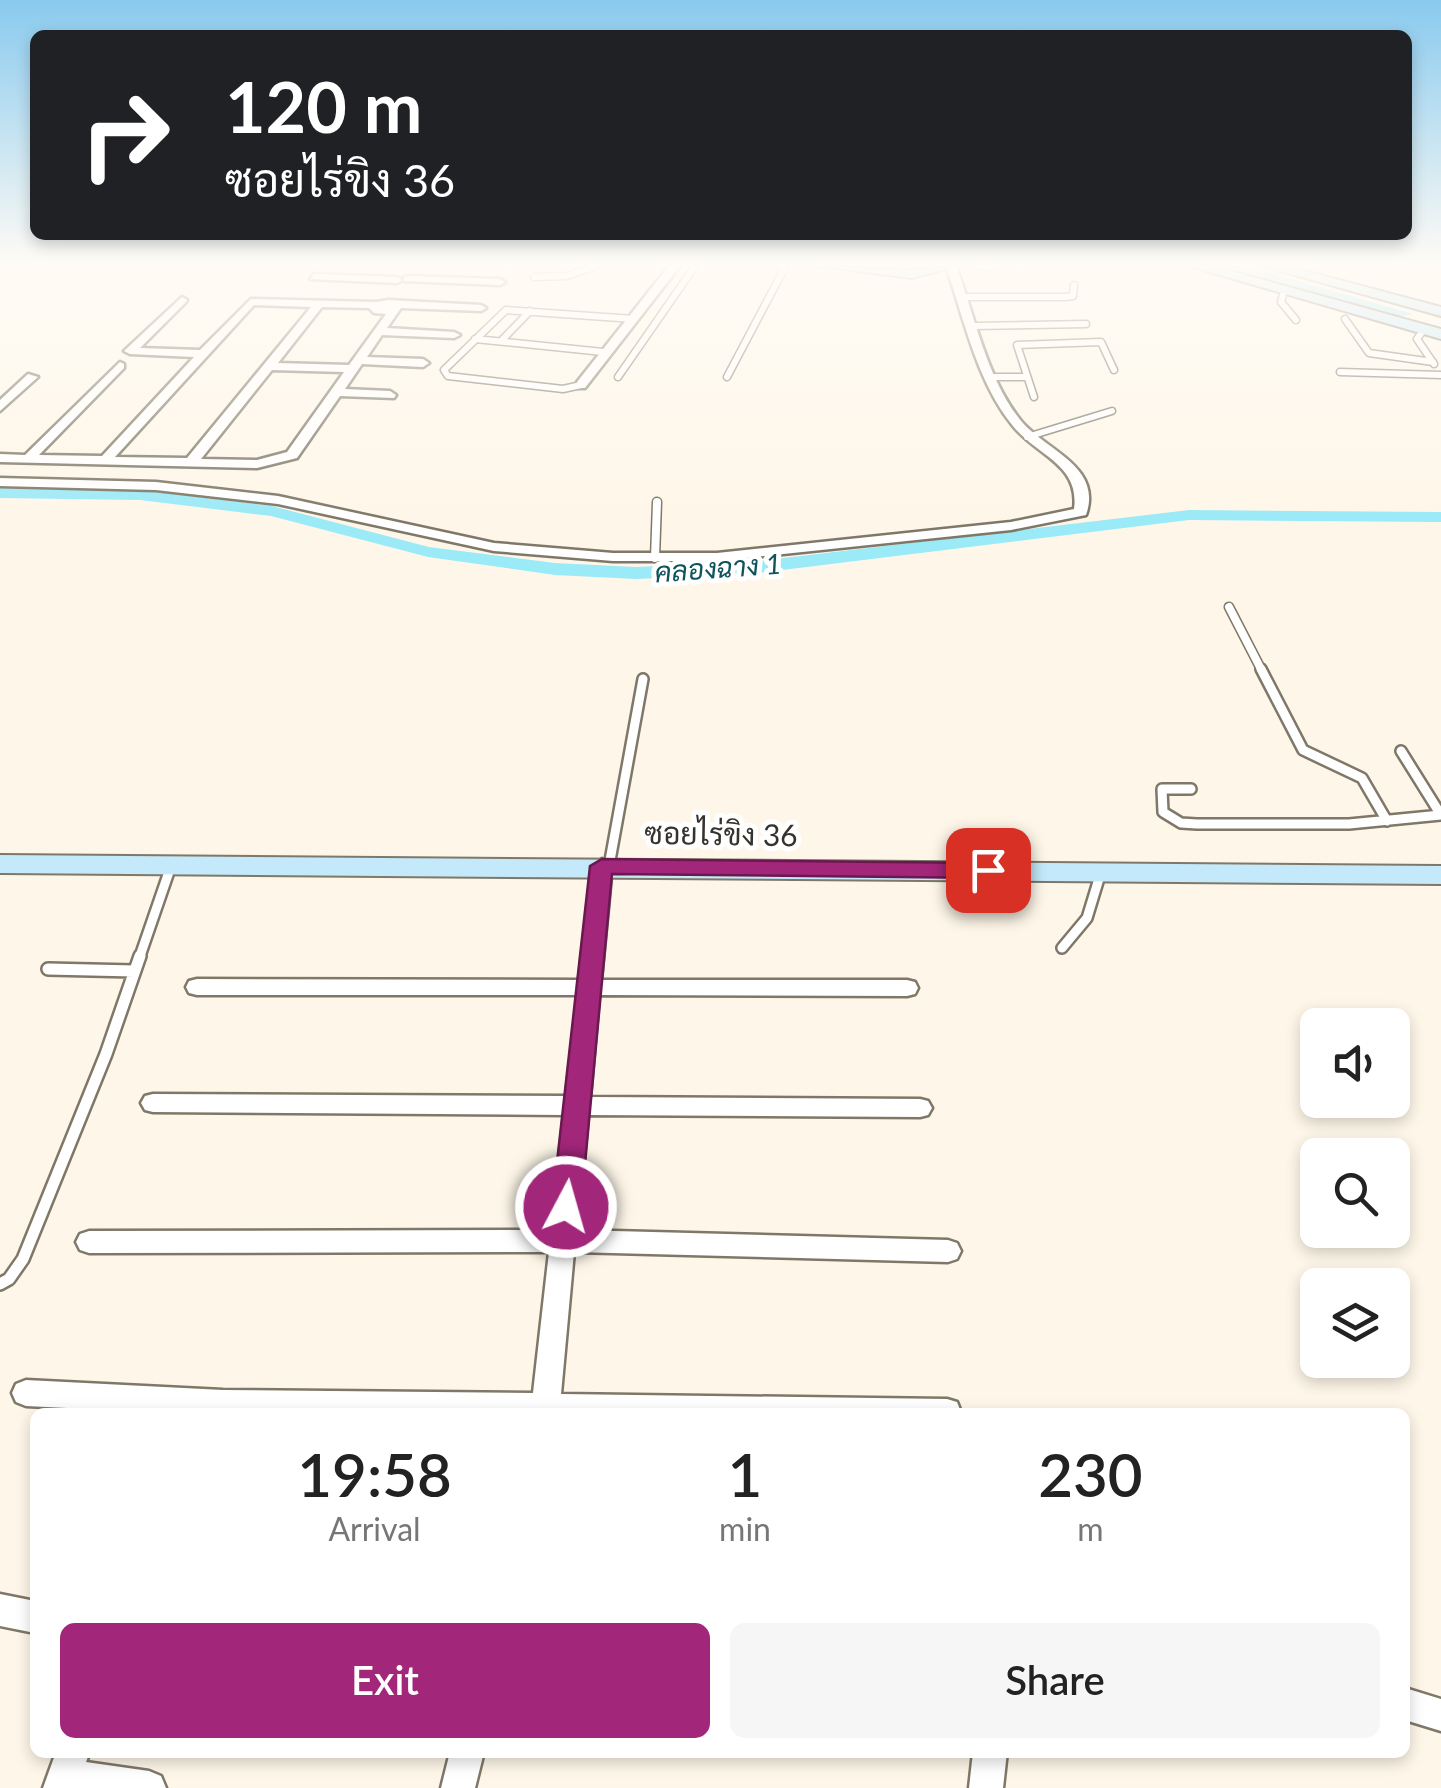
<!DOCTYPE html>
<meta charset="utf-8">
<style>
body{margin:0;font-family:Lato,Sarabun,sans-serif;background:#f6f6f6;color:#222;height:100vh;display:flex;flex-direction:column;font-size:38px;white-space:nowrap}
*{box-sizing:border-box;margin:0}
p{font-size:32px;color:#767676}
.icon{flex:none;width:55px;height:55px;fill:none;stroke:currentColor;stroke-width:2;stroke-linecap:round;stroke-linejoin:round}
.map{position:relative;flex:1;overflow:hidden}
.panel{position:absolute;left:30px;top:1408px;width:1380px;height:350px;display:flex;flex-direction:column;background:#fff;border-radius:15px;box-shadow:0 5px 15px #0003}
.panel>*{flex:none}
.banner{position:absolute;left:30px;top:30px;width:1382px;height:210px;border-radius:15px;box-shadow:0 5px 15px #0003;background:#202124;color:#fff;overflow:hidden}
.fabs{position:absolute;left:1300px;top:1008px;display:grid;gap:20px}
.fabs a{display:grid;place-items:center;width:110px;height:110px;border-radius:15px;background:#fff;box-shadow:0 5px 15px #0003;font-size:50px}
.pin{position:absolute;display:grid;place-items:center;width:85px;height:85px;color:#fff;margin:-42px;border-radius:20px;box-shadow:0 5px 15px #0006}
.me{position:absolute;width:110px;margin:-55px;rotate:6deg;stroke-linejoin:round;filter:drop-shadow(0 0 8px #0008)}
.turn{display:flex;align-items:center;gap:35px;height:210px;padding:0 30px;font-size:45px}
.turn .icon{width:130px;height:130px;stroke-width:2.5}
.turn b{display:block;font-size:70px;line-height:85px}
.eta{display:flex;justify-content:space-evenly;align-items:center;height:170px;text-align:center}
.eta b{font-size:60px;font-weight:600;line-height:70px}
.action{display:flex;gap:20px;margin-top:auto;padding:20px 30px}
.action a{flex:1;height:115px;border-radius:15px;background:#a2267a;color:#fff;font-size:40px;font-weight:600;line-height:115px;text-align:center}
.action a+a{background:#f6f6f6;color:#222}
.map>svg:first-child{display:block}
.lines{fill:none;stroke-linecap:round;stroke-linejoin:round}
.canal{fill:#9beaf7;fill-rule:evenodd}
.lane-far3-casing{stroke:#7f7868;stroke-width:9}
.lane-far2-casing{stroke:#7f7868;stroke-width:11}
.lane-far1-casing{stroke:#7f7868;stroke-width:14}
.lane-casing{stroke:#7f7868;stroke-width:16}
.street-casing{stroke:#7f7868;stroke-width:5}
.secondary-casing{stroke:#7f7868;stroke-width:4}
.lane-far3{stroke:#fff;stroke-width:6}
.lane-far2{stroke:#fff;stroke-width:8}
.lane-far1{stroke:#fff;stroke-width:9}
.lane{stroke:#fff;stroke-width:11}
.street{fill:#fff;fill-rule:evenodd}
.secondary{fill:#c3e9fa;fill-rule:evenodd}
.route{fill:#a2267a;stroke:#69194f;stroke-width:2.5}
.labels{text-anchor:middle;stroke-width:10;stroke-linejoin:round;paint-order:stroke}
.far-water-label{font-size:28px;font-style:italic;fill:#0f545d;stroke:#fff}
.street-label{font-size:30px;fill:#36322c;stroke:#fff}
</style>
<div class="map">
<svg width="1441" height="1788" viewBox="0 0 1441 1788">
<rect width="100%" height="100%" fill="#fef7e9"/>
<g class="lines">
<path class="canal" d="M1224,266H1246L1413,314L1401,317Z
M0,488L140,490L272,506L429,547L555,563L636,567L749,562L1189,510L1441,512V522L1189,520L749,574L636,579L555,575L428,557L271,516L140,500L0,498Z"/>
<defs>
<path id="lane-far3" d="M980,266L992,267
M534,277L567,276L596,266
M1284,291L1281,302L1296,320
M962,297H1065L1073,296L1074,285
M1345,319L1369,353L1433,362
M973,326L1086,324
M1424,329L1417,339L1434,364
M475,339L603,352
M501,341L530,311
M1340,372L1441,375
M618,377L695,266
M727,377L784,269L780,266
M993,377H1026
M581,385L563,389L448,376L444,370L506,310L634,319
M1034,397L1017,345L1101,342L1114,370
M1027,437L1112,411"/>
<path id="lane-far2" d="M655,558L657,502
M1229,607L1262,671"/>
<path id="lane-far1" d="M1261,669L1303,750L1362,778L1387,821
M1401,751L1441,815
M1191,789H1162L1163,812L1181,823L1197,824H1349L1441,815
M609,866L643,679
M1062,948L1087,918L1101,872
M139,959L171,866"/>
<path id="lane" d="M48,969L134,971
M0,1284L9,1279L23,1259L106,1054L140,956"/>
<path id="street" d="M669,266H680L585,388H577V382Z
M946,266H956C975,317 987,380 1022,422C1047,451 1103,467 1086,515L1011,530L717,561H613L494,551L278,504L156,490L0,486V478L156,482L278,496L494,543L613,553H717L1011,522L1074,509C1080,464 1037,456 1013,426C977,382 964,319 946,266Z
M314,274L397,277L402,280L397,283L310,279Z
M408,276L500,279L505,282L500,285L404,281V277Z
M182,297L187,300L186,302L140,348L200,350L251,299L376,302L388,300L481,305L486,308L481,311L401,308L387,328L454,332L460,335L454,338L382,335L367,357L423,359L429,363L423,367L362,364L345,389L390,391L396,395L394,398L340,396L297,458L257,468L0,462V454L25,455L120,362L124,364V368L39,455L102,456L194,357L130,354L124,351ZM254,305L311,307L187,458L115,457ZM322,307L369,308L374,313L386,314L349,365L278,363ZM272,370L344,372L287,452L257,460L201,459Z
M28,374L38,377L0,411V400Z
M602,859L612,866L601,980H907L915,982L918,988L915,994L907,996L599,995L590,1097L920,1099L928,1101L932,1108L928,1115L920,1117L588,1115L577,1230L948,1240L957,1243L961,1251L957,1259L948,1262L574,1252L561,1394L947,1399L957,1402L961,1412H149L26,1406L16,1402L12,1393L16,1384L26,1380L223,1390L533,1393L549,1252L89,1253L80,1250L76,1242L80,1234L89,1231L551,1230L564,1115L153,1112L145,1110L141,1103L145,1096L153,1094L566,1096L578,995H197L189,993L186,987L189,981L197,979L579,980L592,866Z
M0,1594L35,1601V1633L0,1626Z
M1405,1688L1441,1699V1731L1405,1720Z
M56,1752H90L86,1762L149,1771L161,1776L166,1788H43Z
M450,1752H484L475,1788H441Z
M973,1752H1007L1003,1788H969Z"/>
<path id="secondary" d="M817,266L912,270L957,266L912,278Z
M1189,266H1213L1441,329V339Z
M1262,266H1287L1441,307V316Z
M0,855L1441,866V884L0,873Z"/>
</defs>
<use href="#lane-far3" class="lane-far3-casing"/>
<use href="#lane-far2" class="lane-far2-casing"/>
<use href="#lane-far1" class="lane-far1-casing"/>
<use href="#lane" class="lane-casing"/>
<use href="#street" class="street-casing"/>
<use href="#secondary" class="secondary-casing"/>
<use href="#lane-far3" class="lane-far3"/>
<use href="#lane-far2" class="lane-far2"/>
<use href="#lane-far1" class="lane-far1"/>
<use href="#lane" class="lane"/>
<use href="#street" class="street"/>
<use href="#secondary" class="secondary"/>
</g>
<linearGradient id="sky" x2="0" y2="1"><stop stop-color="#89caee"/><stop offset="0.51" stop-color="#fffbf5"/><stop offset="1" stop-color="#fffbf5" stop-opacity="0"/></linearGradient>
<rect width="1441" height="517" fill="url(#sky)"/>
<path class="route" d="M602,859L988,863L999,870L988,878L612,874L581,1207L577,1216L566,1219L556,1216L552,1207L590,866Z"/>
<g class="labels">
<g class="far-water-label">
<text transform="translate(718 568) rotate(-4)" y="10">คลองฉาง 1</text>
</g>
<g class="street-label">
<text transform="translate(721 835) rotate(1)" y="10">ซอยไร่ขิง 36</text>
</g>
</g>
</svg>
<div class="fabs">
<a><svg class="icon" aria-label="sound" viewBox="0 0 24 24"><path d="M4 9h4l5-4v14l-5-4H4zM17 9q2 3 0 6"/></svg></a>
<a><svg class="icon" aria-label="search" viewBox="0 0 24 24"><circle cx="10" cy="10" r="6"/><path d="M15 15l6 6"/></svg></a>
<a><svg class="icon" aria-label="layers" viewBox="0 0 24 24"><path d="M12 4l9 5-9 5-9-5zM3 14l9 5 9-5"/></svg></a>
</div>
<div class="pin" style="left:988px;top:870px;background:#d93025"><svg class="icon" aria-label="arrive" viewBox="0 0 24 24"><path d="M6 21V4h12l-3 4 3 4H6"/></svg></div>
<svg class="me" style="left:566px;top:1207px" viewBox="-20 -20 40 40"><circle r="17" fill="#a2267a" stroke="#fff" stroke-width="3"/><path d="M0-11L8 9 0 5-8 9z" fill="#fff"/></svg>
<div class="banner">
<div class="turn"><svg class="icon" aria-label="right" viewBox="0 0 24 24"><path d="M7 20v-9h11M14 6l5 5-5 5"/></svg><div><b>120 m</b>ซอยไร่ขิง 36</div></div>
</div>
<section class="panel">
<div class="eta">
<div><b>19:58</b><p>Arrival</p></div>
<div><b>1</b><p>min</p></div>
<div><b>230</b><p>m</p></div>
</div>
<div class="action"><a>Exit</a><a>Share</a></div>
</section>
</div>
